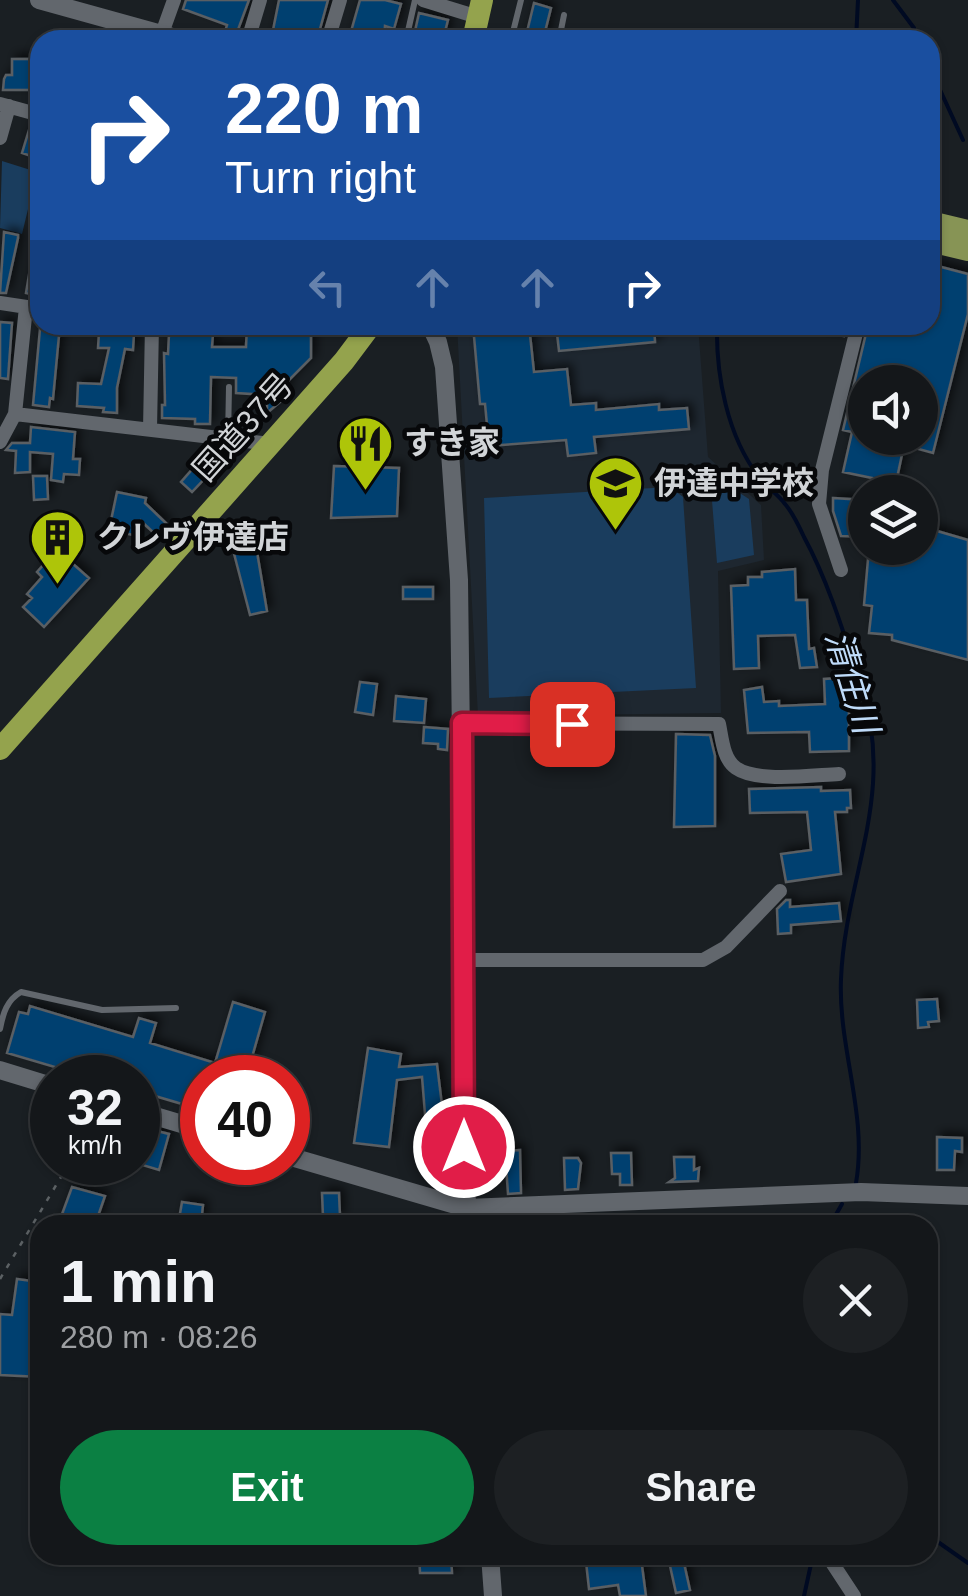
<!DOCTYPE html>
<meta charset="utf-8">
<style>
body{margin:0;font-family:Arial,"Noto Sans JP",sans-serif;background:#1d2023;color:#f1f3f6;height:100vh;display:flex;flex-direction:column;font-size:38px;white-space:nowrap}
*{box-sizing:border-box;margin:0}
p{font-size:32px;color:#9d9fa2}
.icon{flex:none;width:55px;height:55px;fill:none;stroke:currentColor;stroke-width:2;stroke-linecap:round;stroke-linejoin:round}
.map{position:relative;flex:1;overflow:hidden}
.side{position:absolute;left:30px;top:1215px;width:908px;height:350px;display:flex;flex-direction:column;background:#14171a;border-radius:30px;box-shadow:0 2px 8px #0004,0 0 0 2px #333639}
.side>*{flex:none}
.guide{position:absolute;left:30px;top:30px;width:910px;height:305px;border-radius:30px;box-shadow:0 2px 8px #0004,0 0 0 2px #333639;background:#1a4fa0;color:#fff;overflow:hidden}
.fabs{position:absolute;left:848px;top:365px;display:grid;gap:20px}
.fabs a{display:grid;place-items:center;width:90px;height:90px;border-radius:50%;background:#14171a;box-shadow:0 2px 8px #0004,0 0 0 2px #333639;font-size:50px}
.speed{position:absolute;left:30px;top:1055px;display:flex;gap:20px;font-size:50px;font-weight:700;text-align:center}
.speed>*{display:grid;place-content:center;width:130px;height:130px;border-radius:50%;background:#14171a;box-shadow:0 2px 8px #0004,0 0 0 2px #333639;line-height:1}
.speed small{font-size:25px;font-weight:400}
.speed .limit{border:15px solid #d22;background:#fff;color:#111}
.pin{position:absolute;display:grid;place-items:center;width:85px;height:85px;color:#fff;margin:-42px;border-radius:20px;box-shadow:0 5px 15px #0006}
.me{position:absolute;width:110px;margin:-55px;rotate:0deg;stroke-linejoin:round;filter:drop-shadow(0 0 8px #0008)}
.turn{display:flex;align-items:center;gap:35px;height:210px;padding:0 30px;font-size:45px}
.turn .icon{width:130px;height:130px;stroke-width:2.5}
.turn b{display:block;font-size:70px;line-height:85px}
.lanes{display:flex;align-items:center;height:95px;padding:0 30px;background:#0003;justify-content:center;gap:50px;direction:ltr}
.lanes .off{opacity:.35}
.round{display:grid;place-items:center;flex:none;width:105px;height:105px;border-radius:52px;background:#1d2023}
.overview{display:flex;align-items:center;justify-content:space-between;height:170px;padding:0 30px}
h1{font-size:60px;font-weight:700;line-height:75px}
.button{display:flex;gap:20px;margin-top:auto;padding:20px 30px}
.button a{flex:1;height:115px;border-radius:60px;background:#0b8043;color:#fff;font-size:40px;font-weight:700;line-height:115px;text-align:center}
.button a+a{background:#1d2023;color:#f1f3f6}
.map>svg:first-child{display:block}
.built{fill:#1e2730}
.green{fill:#1a3d5e}
.lines{fill:none;stroke-linecap:round;stroke-linejoin:round}
.stream{stroke:#000a22;stroke-width:4}
.building{fill:#064170;stroke:#5a5f64;stroke-width:2.5;fill-rule:evenodd;filter:url(#shadow)}
.path{stroke:#5c6164;stroke-width:2.5;stroke-dasharray:5 8;stroke-linecap:butt}
.service{stroke:#62676d;stroke-width:6}
.minor{stroke:#62676d;stroke-width:14}
.tertiary{stroke:#62676d;stroke-width:18}
.primary{stroke:#879455;stroke-width:22}
.trunk{stroke:#94a34d;stroke-width:22}
.route-casing{stroke:#92132f;stroke-width:25}
.route{stroke:#e11d48;stroke-width:18}
.labels{text-anchor:middle;stroke-width:9;stroke-linejoin:round;paint-order:stroke}
.street-label{font-size:32px;fill:#d1d4d7;stroke:#07080a}
.poi-label{font-size:32px;font-weight:bold;fill:#d1d4d7;stroke:#07080a;text-anchor:start}
.water-label{font-size:35px;font-style:italic;fill:#bfdbf9;stroke:#07080a}
</style>
<div class="map">
<svg width="968" height="1596" viewBox="0 0 968 1596">
<defs>
<filter id="shadow"><feDropShadow dx="4.5" dy="-4.5" stdDeviation="5" flood-color="#0009"/></filter>
</defs>
<rect width="100%" height="100%" fill="#1a1f23"/>
<path class="built" d="M457,325H698L708,457L761,505L764,560L718,571L721,713L478,716Z"/>
<path class="green" d="M2,161L37,172L22,234L0,228Z
M670,487L683,497L696,688L489,698L484,498Z
M711,488L735,490L749,499L754,555L717,563Z"/>
<g class="lines">
<path class="stream" d="M893,0L914,28L916,40
M856,40L858,0
M930,76L941,92L963,140
M717,325C716,375 727,436 759,477C766,487 778,494 785,504C793,513 799,526 804,537C829,583 845,637 861,686C897,795 845,876 841,979C838,1048 868,1115 856,1183
M830,1225L842,1204
M928,1535L968,1563
M804,1596L813,1555"/>
</g>
<path class="building" d="M186,0H249L235,38L224,35L227,25L183,9Z
M279,0H328L317,40H271Z
M360,0H385L401,4L394,29L385,26L384,40L350,35Z
M534,3L551,8L543,40H525Z
M419,13L448,20L443,40H413Z
M12,59H34V90H3L4,79L6,75H12Z
M29,130L40,133L37,158L22,153Z
M4,232L18,235V238L6,293H0Z
M34,245L40,246V296L26,293Z
M930,264L968,274V314L933,453L904,445L896,483L843,472L852,432L843,430L868,325H930ZM865,382H920V438H865Z
M0,322L12,323L8,379L0,378Z
M46,325H60L53,399L50,398L49,407L33,405L40,329L46,330Z
M247,325L311,326V358L287,382L286,397L267,413V395L236,393V378L211,377L210,424H195V419L162,418V405H165L164,353L168,354L169,334H213L212,347H246Z
M473,325H529L534,372L567,369L571,405L596,403V410L659,404V410L687,408L689,429L594,437L596,453L568,456L566,440L489,446L485,404H480Z
M556,325H585L586,330L654,325L655,342L559,351Z
M803,325H847L844,336L803,329Z
M99,332L134,334L133,350L125,349L117,388V413L103,412L104,408L77,406L78,383L101,384L109,348H98Z
M31,427L75,432L73,459H80L79,475L64,474L63,482L51,480L53,454L30,452V472L15,473L16,451L6,450L12,443H30Z
M196,465L208,475L192,492L181,482Z
M334,466L399,468L397,516L331,518Z
M33,476H47L48,499L34,500Z
M117,492L146,498L145,503L167,524L156,535L141,521L138,536L109,530Z
M833,498L865,500V537L841,536L833,511Z
M920,526L968,540V660L892,640V635L869,633L872,606L864,605L869,548H920Z
M255,540L267,611L250,615L232,546Z
M63,555L89,578L44,627L23,607L32,598L27,594L42,577L37,572L45,563L50,568Z
M795,569L796,600H807L809,649L814,648L817,667L800,668L795,635L758,636L759,668L734,669L731,586L748,585V577H762V572Z
M403,587H433V599H403Z
M838,678L849,701V751L810,752L809,732L748,733L744,690L762,687L764,702L779,701V706L825,704L824,679Z
M360,682L377,684L373,715L355,712Z
M396,696L426,699L424,723L394,721Z
M424,727L448,729L447,750L438,749V744L423,743Z
M676,734L710,735L715,756V826L674,827Z
M821,787V791L850,790L851,808H847V812H835L841,874L786,882L781,854L811,850L807,812L750,813L749,789Z
M786,900H790V907L839,903L841,921L791,925V933L778,934L777,909Z
M937,999L939,1021L928,1022L929,1027L918,1028L917,1000Z
M233,1002L265,1012L246,1078H202L199,1109L138,1091V1078H92L7,1053L19,1012L28,1014L30,1006L133,1037L139,1018L156,1023L150,1043L215,1063Z
M368,1048L401,1054L399,1067L437,1064L446,1138L427,1139L422,1077L397,1080L389,1147L354,1143Z
M149,1129L169,1134L159,1170L139,1164Z
M937,1137L962,1138V1152L955,1151L954,1170H937Z
M520,1150L521,1193L508,1194L505,1151Z
M611,1153H631L632,1185H620V1174H612Z
M674,1157H694V1170L699,1168L698,1181L669,1182L675,1178Z
M564,1158H578L581,1163L578,1189L565,1190Z
M72,1187L105,1196L95,1225H58Z
M322,1193H339L340,1216L323,1217Z
M182,1202L203,1205L201,1225H178Z
M17,1279L40,1282V1377L0,1375V1314L12,1315Z
M419,1555H451L452,1573H420Z
M641,1558L646,1596H620L618,1585L589,1589L586,1562Z
M684,1563L690,1590L676,1593L670,1566Z"/>
<g class="lines">
<path class="path" d="M0,1279L70,1162"/>
<path class="service" d="M406,40L415,0
M511,40L521,0
M559,40L564,15
M228,439L229,387
M0,1029C3,1013 7,1000 21,992L102,1010L176,1008"/>
<path class="minor" d="M423,0L478,17
M160,39L174,0
M248,40L260,0
M328,40L340,0
M0,104L40,115
M0,138L9,106
M0,303L40,309
M15,414L271,444
M150,429L152,325
M0,442L15,414L26,307
M841,570L819,504L822,470L858,325
M462,723L719,724C722,738 723,759 736,768C757,783 814,775 839,774
M463,960H703L726,947L780,891
M827,1555L854,1596"/>
<path class="tertiary" d="M39,0L183,40
M430,325L438,342L444,367L459,580L467,1225
M0,1070L52,1086
M138,1111L202,1130
M288,1156L466,1208L861,1192L968,1196
M490,1555L493,1596"/>
<path class="primary" d="M930,222L968,231
M930,241L968,250"/>
<path class="trunk" d="M473,40L482,0
M0,749L344,361L371,325"/>
</g>
<g class="lines">
<defs>
<path id="route" d="M464,1147L462,723L572,724"/>
</defs>
<use href="#route" class="route-casing"/>
<use href="#route" class="route"/>
</g>
<defs>
<symbol id="restaurant-pin" viewBox="-11 -11 22 30"><path d="M0 17L-7.5 6A9.5 9.5 0 1 1 7.5 6Z" fill="#aec509" stroke="#07080a"/><path d="M-5-6h1v4h1v-4h1v4h1v-4h1v5L-1.5 .5V6h-2V.5L-5-1ZM5-6V6H3V1.5H1.5Q1.5-4 5-6Z" fill="#111"/></symbol>
<symbol id="school-pin" viewBox="-11 -11 22 30"><path d="M0 17L-7.5 6A9.5 9.5 0 1 1 7.5 6Z" fill="#aec509" stroke="#07080a"/><path d="M0-5L7-2L0 1L-7-2ZM-4 1L0 2.5L4 1V4Q0 6-4 4Z" fill="#111"/></symbol>
<symbol id="building-pin" viewBox="-11 -11 22 30"><path d="M0 17L-7.5 6A9.5 9.5 0 1 1 7.5 6Z" fill="#aec509" stroke="#07080a"/><path d="M-4-6H4V6H1V3H-1V6H-4ZM-2.5-4.3h1.7v1.8h-1.7ZM.8-4.3h1.7v1.8H.8ZM-2.5-1h1.7V.8h-1.7ZM.8-1h1.7V.8H.8Z" fill="#111"/></symbol>
</defs>
<g fill-rule="evenodd">
<use href="#restaurant-pin" x="334" y="412" width="63" height="86"/>
<use href="#school-pin" x="584" y="452" width="63" height="86"/>
<use href="#building-pin" x="26" y="506" width="63" height="86"/>
</g>
<g class="labels">
<g class="street-label">
<text transform="translate(243 427) rotate(-48)" y="11">国道37号</text>
</g>
<g class="poi-label">
<text x="404" y="454">すき家</text>
<text x="654" y="494">伊達中学校</text>
<text x="97" y="548">クレヴ伊達店</text>
</g>
<g class="water-label">
<text transform="translate(852 682) rotate(73)" y="12">清住川</text>
</g>
</g>
</svg>
<div class="fabs">
<a><svg class="icon" aria-label="sound" viewBox="0 0 24 24"><path d="M4 9h4l5-4v14l-5-4H4zM17 9q2 3 0 6"/></svg></a>
<a><svg class="icon" aria-label="layers" viewBox="0 0 24 24"><path d="M12 4l9 5-9 5-9-5zM3 14l9 5 9-5"/></svg></a>
</div>
<div class="speed"><div>32<small>km/h</small></div><div class="limit">40</div></div>
<div class="pin" style="left:572px;top:724px;background:#d93025"><svg class="icon" aria-label="arrive" viewBox="0 0 24 24"><path d="M6 21V4h12l-3 4 3 4H6"/></svg></div>
<svg class="me" style="left:464px;top:1147px" viewBox="-20 -20 40 40"><circle r="17" fill="#e11d48" stroke="#fff" stroke-width="3"/><path d="M0-11L8 9 0 5-8 9z" fill="#fff"/></svg>
<div class="guide">
<div class="turn"><svg class="icon" aria-label="right" viewBox="0 0 24 24"><path d="M7 20v-9h11M14 6l5 5-5 5"/></svg><div><b>220 m</b>Turn right</div></div>
<div class="lanes"><svg class="icon off" aria-label="left" viewBox="0 0 24 24"><path d="M17 20v-9H6M10 6l-5 5 5 5"/></svg><svg class="icon off" aria-label="ahead" viewBox="0 0 24 24"><path d="M12 20V5M6 11l6-6 6 6"/></svg><svg class="icon off" aria-label="ahead" viewBox="0 0 24 24"><path d="M12 20V5M6 11l6-6 6 6"/></svg><svg class="icon" aria-label="right" viewBox="0 0 24 24"><path d="M7 20v-9h11M14 6l5 5-5 5"/></svg></div>
</div>
<section class="side">
<div class="overview"><div><h1>1 min</h1><p>280 m · 08:26</p></div><a class="round"><svg class="icon" aria-label="close" viewBox="0 0 24 24"><path d="M6 6l12 12M18 6L6 18"/></svg></a></div>
<div class="button"><a>Exit</a><a>Share</a></div>
</section>
</div>
